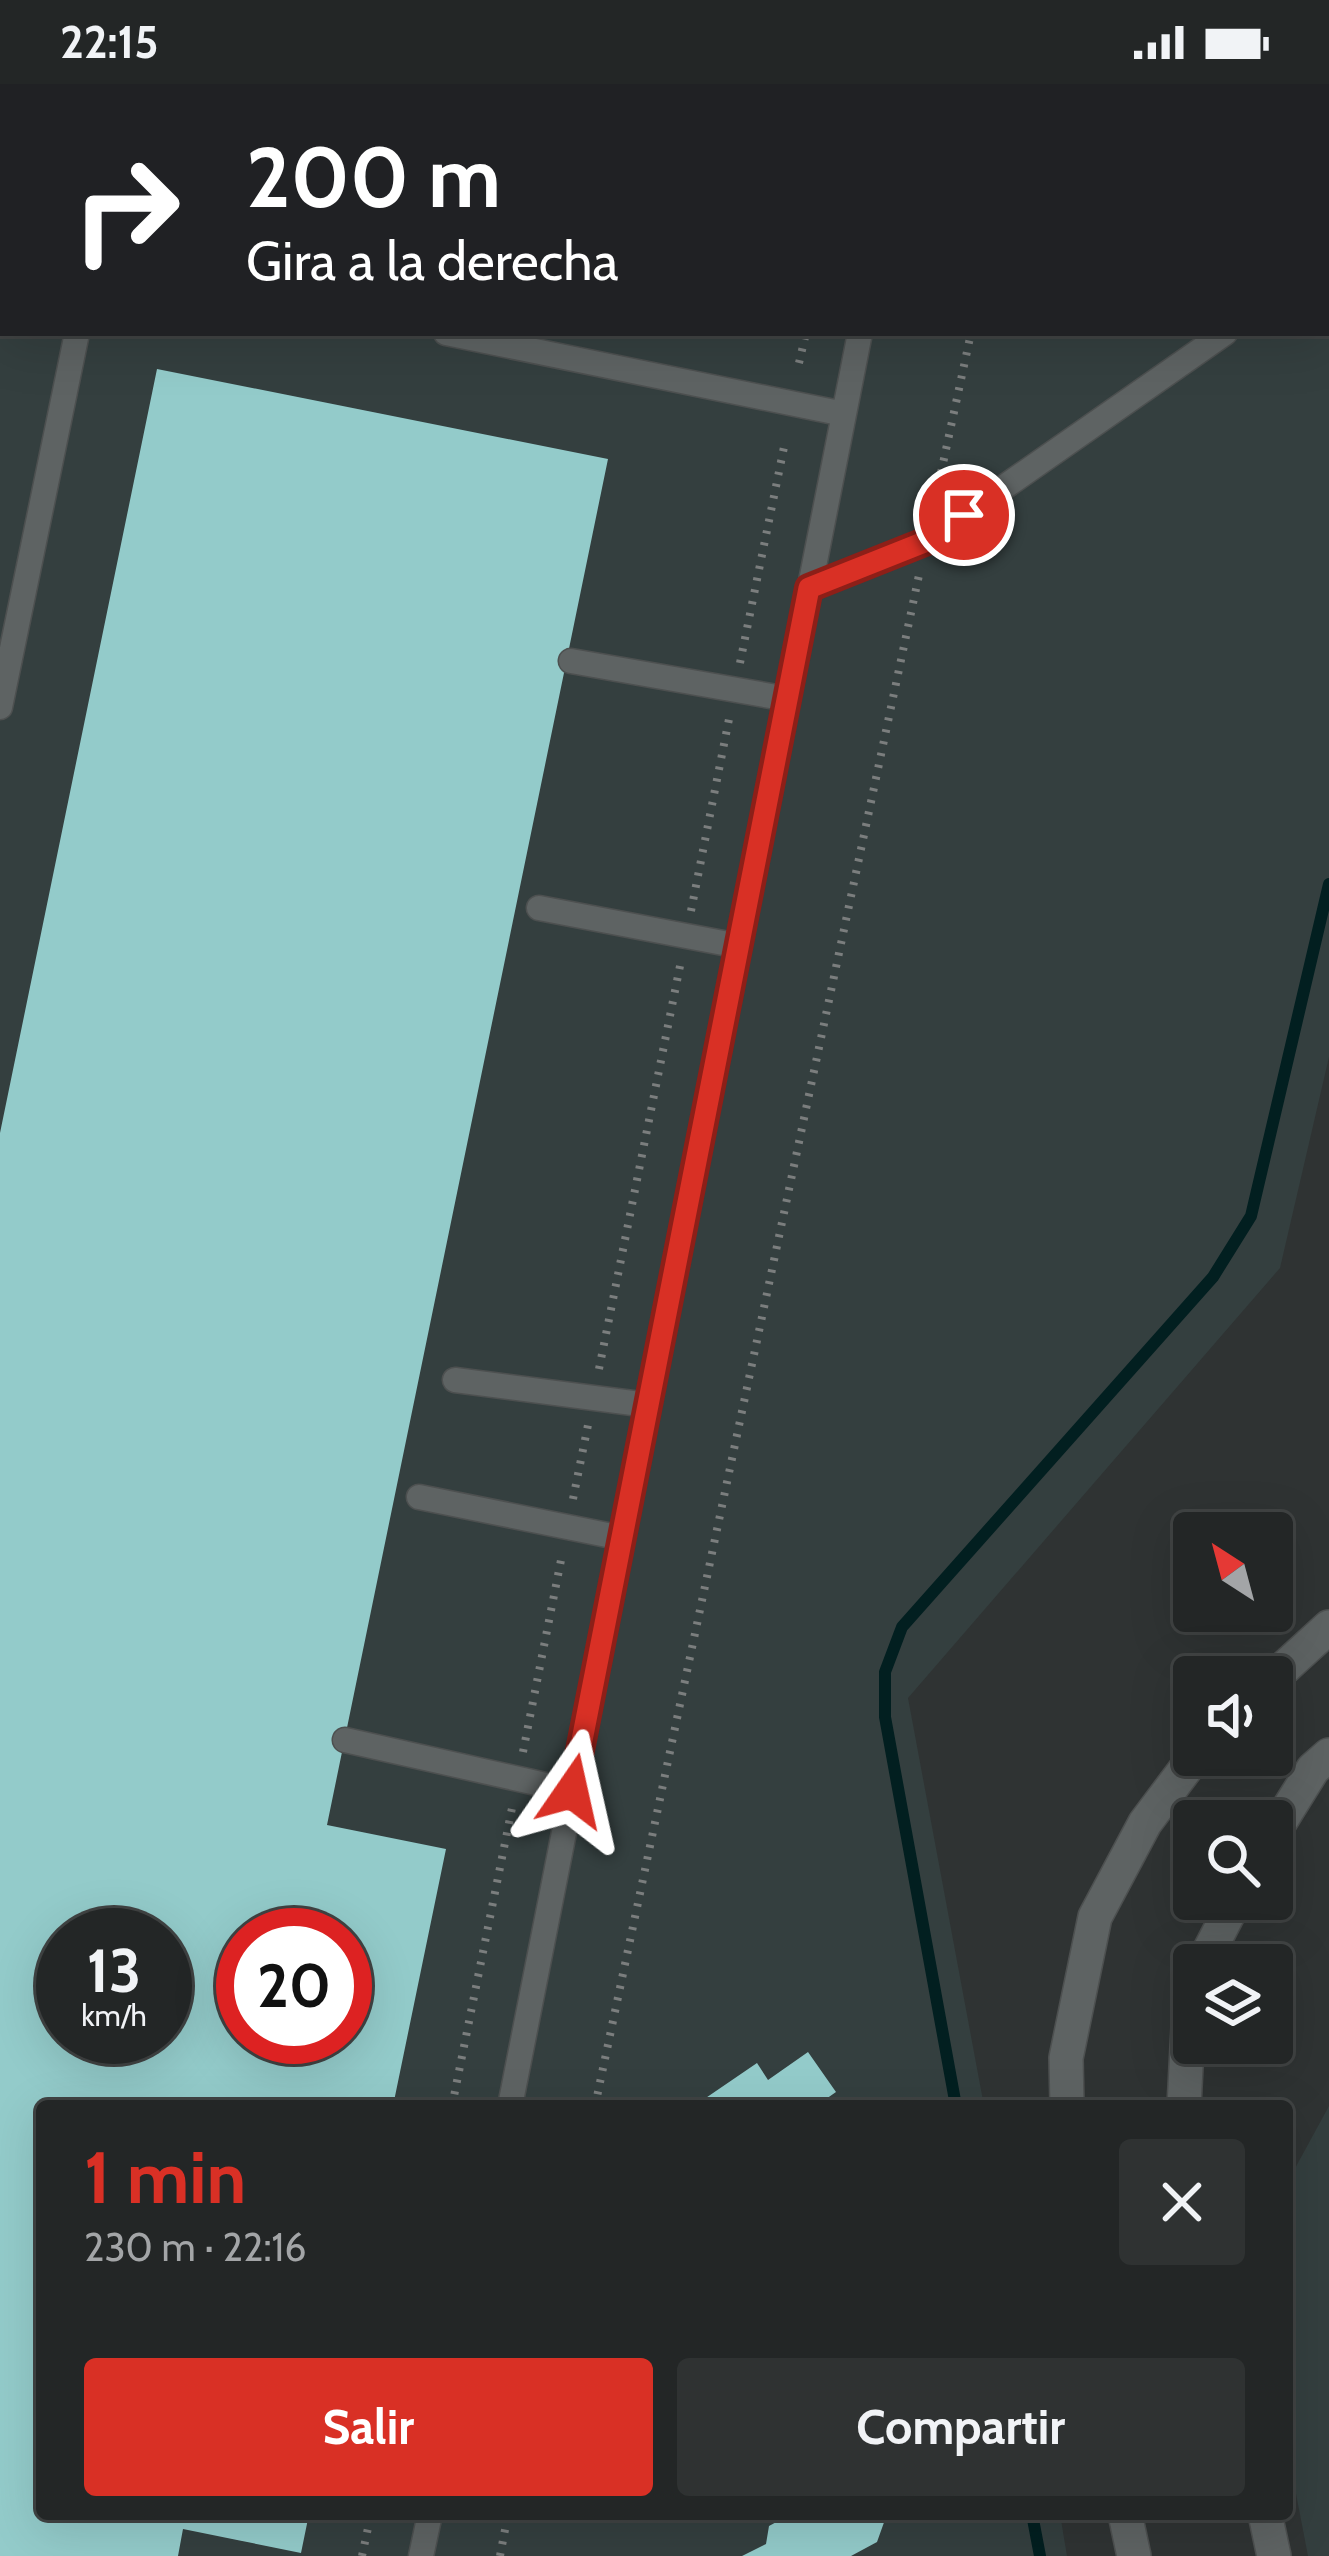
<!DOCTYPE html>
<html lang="es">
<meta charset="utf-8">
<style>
body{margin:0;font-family:Cabin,sans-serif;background:#2f3232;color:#f1f3f6;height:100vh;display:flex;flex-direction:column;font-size:45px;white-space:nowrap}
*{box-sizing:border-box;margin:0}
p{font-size:39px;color:#a3a5a7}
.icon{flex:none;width:66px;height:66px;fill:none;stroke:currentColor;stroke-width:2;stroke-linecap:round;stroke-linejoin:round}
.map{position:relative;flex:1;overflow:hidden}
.drawer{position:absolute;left:36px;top:2016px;width:1257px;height:420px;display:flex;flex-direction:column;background:#232626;border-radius:12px;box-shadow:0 12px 48px #0002,0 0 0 3px #404343}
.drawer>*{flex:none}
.banner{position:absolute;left:0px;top:0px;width:1329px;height:252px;box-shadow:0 12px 48px #0002,0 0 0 3px #404343;background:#202124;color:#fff;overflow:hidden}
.needle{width:78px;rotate:324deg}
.fabs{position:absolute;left:1173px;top:1428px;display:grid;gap:24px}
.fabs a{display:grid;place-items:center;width:120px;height:120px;border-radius:12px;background:#232626;box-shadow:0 12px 48px #0002,0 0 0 3px #404343;font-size:60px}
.speed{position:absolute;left:36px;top:1824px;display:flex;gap:24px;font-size:60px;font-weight:700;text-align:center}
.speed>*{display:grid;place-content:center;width:156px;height:156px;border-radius:50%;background:#232626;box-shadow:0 12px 48px #0002,0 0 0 3px #404343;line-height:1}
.speed small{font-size:30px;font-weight:400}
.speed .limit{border:18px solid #d22;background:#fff;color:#111}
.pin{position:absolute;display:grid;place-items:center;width:102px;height:102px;color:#fff;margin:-51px;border:6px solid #fff;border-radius:50%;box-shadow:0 3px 12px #0007}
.me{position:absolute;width:132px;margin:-66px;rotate:11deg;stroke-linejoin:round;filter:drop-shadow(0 0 9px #0008)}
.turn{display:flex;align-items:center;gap:42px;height:252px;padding:0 48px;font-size:54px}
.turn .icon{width:156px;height:156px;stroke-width:2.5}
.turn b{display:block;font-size:84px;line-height:102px}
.round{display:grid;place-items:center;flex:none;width:126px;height:126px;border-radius:12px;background:#2f3232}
.summary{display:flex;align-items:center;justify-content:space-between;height:204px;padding:0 48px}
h1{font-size:72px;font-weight:700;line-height:90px;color:#d93025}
.action{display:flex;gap:24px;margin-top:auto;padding:24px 48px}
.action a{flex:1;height:138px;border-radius:12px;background:#d93025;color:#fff;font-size:48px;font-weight:700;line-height:138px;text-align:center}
.action a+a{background:#2f3232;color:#f1f3f6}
.status{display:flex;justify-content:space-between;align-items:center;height:84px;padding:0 60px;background:#232626;direction:ltr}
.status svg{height:33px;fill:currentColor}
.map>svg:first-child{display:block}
.built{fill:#343f3f;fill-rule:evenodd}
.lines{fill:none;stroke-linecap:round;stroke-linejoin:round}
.stream{stroke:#021f20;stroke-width:12}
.building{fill:#93cbca;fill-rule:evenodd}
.service-casing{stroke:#4d5050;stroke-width:27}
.tertiary-casing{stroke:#4d5050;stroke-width:36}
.path{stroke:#7b7e7e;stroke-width:8;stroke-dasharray:3 9;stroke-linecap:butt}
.service{stroke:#5e6363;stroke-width:24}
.tertiary{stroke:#5e6363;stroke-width:33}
.route-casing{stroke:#8d1f18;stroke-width:30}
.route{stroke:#d93025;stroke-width:21}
</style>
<div class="status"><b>22:15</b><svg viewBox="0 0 49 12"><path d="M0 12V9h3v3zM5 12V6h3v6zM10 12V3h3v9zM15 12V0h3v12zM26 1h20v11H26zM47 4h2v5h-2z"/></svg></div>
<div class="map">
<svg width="1329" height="2472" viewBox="0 0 1329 2472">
<rect width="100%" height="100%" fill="#2f3333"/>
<path class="built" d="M0,0H1329V973L1280,1184L908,1614L984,2022H42V2430H1060L1067,2472H0ZM3,3H1326V249H3ZM63,1851H165V1953H63ZM243,1851H345V1953H243Z
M1329,2022V2472H1308L1287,2363V2099Z"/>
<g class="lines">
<path class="stream" d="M956,2022L885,1633V1588L902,1543L1213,1193L1251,1132L1329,800
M1032,2430L1040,2472"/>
</g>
<path class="building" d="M157,285L608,375L327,1741L446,1765L393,2022H42V2430H309L301,2469L183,2445L178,2472H0V1049ZM63,1851H165V1953H63ZM243,1851H345V1953H243Z
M808,1968L836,2008L816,2022H694L757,1979L768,1996Z
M791,2430H887L877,2458L851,2472H742L766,2460L769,2442Z"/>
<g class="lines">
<defs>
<path id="service" d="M908,3L909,0
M0,157L3,158
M446,249L844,330
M809,504L927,457L1225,249
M571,577L788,615
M0,623L77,249
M539,824L739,862
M455,1296L648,1321
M419,1413L622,1454
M345,1656L572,1707
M510,2022L860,249
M421,2472L430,2430"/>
<path id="tertiary" d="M1272,1595L1329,1543
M1272,1751L1313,1685L1329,1671
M1202,1881L1236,1815
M1067,2022L1066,1974L1095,1833L1145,1739L1196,1671
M1184,2022L1190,1905L1194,1896
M1125,2430L1134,2472
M1265,2430L1274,2472"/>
</defs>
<use href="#service" class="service-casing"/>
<use href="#tertiary" class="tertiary-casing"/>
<path class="path" d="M858,3V0
M1023,3V0
M799,279L806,249
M936,412L971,249
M740,579L784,363
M691,827L729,635
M599,1285L680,882
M573,1415L588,1341
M523,1668L562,1471
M452,2022L512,1724
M595,2022L919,491
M362,2472L371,2430
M500,2472L508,2430"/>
<use href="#service" class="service"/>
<use href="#tertiary" class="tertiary"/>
</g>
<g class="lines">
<defs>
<path id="route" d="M572,1707L809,504L927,457L964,431"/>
</defs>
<use href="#route" class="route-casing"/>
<use href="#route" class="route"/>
</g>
</svg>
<div class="fabs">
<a><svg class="needle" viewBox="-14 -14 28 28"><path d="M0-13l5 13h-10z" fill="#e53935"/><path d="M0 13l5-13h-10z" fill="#a3a5a7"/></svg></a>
<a><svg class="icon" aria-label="sound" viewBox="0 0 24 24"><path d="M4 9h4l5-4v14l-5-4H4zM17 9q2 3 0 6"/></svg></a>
<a><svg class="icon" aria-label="search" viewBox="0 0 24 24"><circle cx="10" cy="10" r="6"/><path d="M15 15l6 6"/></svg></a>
<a><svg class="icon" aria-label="layers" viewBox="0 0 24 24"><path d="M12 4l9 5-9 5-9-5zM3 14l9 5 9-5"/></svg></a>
</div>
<div class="speed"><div>13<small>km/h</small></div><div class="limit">20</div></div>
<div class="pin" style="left:964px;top:431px;background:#d93025"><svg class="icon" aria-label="arrive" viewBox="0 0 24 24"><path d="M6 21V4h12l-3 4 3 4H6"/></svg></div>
<svg class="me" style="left:572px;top:1707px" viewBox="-20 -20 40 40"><path d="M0-17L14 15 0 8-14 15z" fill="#d93025" stroke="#fff" stroke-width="4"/></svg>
<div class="banner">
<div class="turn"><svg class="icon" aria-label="right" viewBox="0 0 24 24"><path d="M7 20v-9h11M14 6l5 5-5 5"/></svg><div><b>200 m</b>Gira a la derecha</div></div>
</div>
<section class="drawer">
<div class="summary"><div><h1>1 min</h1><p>230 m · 22:16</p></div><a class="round"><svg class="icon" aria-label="close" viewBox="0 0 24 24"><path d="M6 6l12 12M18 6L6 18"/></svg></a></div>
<div class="action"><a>Salir</a><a>Compartir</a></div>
</section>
</div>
